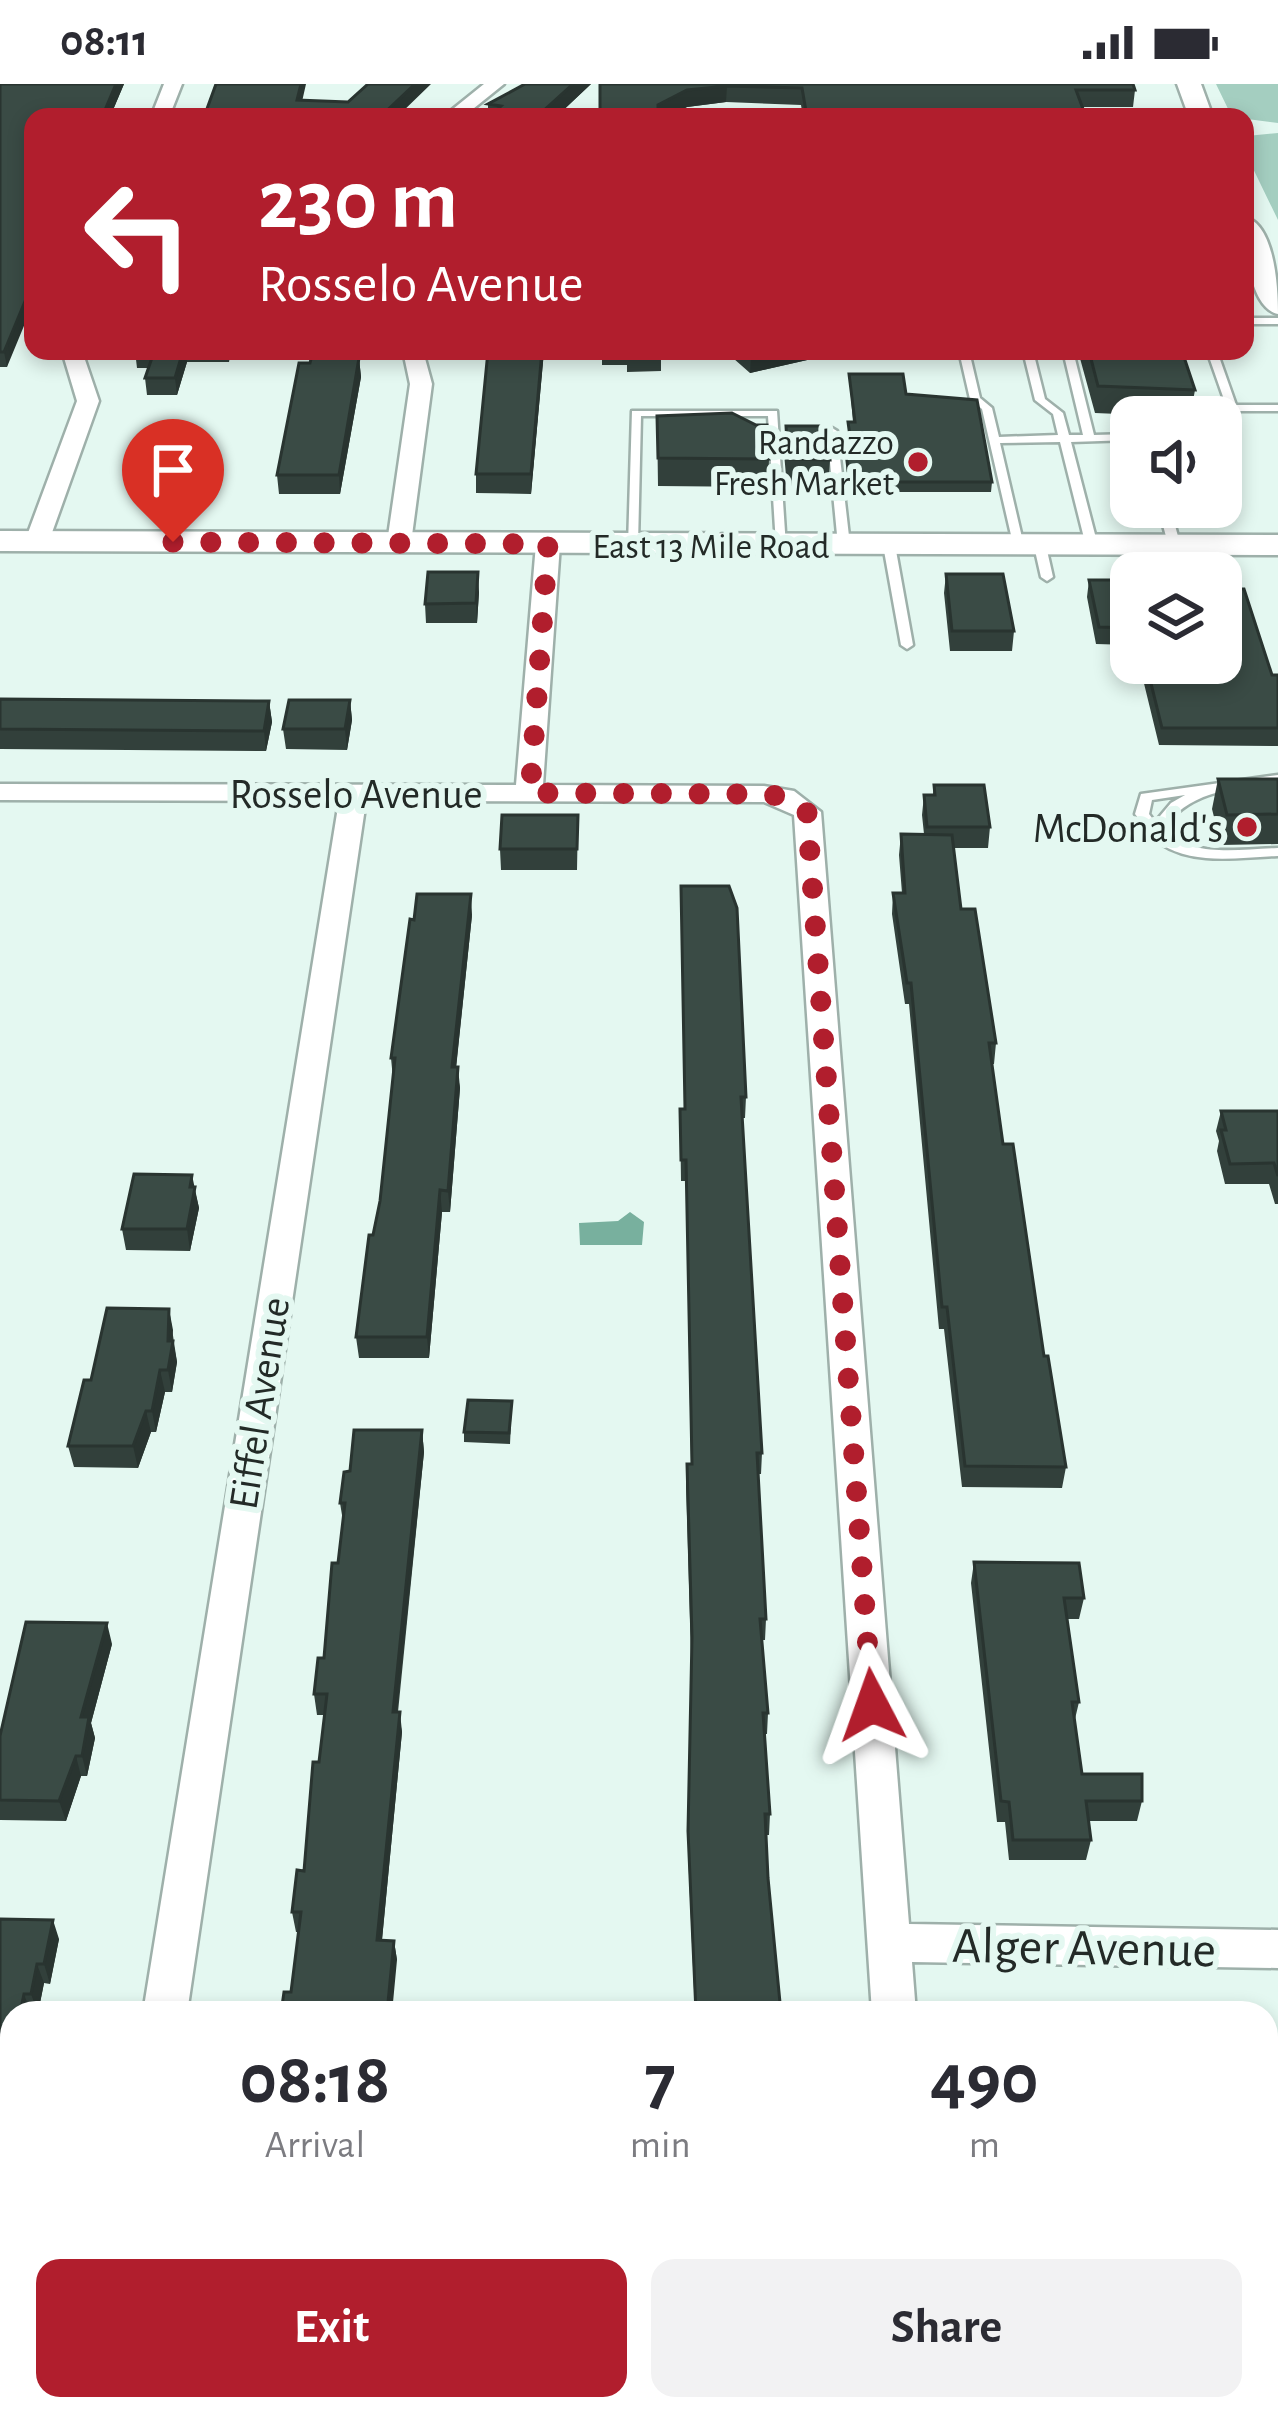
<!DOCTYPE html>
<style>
body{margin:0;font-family:"Alegreya Sans",sans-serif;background:#f2f2f3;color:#2b2b33;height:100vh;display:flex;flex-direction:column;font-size:45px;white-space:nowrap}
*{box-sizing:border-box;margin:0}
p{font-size:39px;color:#7c7c81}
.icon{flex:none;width:66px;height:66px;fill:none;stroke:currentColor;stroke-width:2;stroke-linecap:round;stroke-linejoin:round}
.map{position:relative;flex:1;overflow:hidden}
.details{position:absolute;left:0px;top:1917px;width:1278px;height:420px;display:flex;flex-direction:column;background:#fff;border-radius:36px 36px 0 0;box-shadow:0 6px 18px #0003}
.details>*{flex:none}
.banner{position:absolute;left:24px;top:24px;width:1230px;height:252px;border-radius:24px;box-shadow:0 6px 18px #0003;background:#b11e2d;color:#fff;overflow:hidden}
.controls{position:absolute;left:1110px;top:312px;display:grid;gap:24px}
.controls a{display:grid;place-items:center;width:132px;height:132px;border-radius:24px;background:#fff;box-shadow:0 6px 18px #0003;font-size:60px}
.pin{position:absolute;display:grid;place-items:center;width:102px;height:102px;color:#fff;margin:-123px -51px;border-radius:50% 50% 50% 0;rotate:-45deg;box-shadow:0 0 12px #0007}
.pin .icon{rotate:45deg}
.me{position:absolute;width:132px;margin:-66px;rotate:356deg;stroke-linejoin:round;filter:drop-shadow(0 0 9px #0008)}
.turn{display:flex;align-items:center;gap:42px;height:252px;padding:0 36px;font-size:54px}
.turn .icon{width:156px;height:156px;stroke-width:2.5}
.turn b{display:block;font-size:84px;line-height:102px}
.eta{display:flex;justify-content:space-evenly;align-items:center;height:204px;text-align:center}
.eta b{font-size:72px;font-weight:600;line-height:84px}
.button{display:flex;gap:24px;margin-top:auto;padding:24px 36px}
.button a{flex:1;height:138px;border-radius:24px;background:#b11e2d;color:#fff;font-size:48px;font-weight:600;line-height:138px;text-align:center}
.button a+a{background:#f2f2f3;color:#2b2b33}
.status{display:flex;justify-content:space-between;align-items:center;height:84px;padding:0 60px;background:#fff;direction:ltr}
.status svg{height:33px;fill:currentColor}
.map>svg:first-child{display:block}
.green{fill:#a4cec0}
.water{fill:#78b09e}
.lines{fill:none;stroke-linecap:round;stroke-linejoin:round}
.service-casing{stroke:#9eb0aa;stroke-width:5}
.minor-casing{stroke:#9eb0aa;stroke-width:5}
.secondary-casing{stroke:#9eb0aa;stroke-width:5}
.service{fill:#fff;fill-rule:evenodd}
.minor{fill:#fff;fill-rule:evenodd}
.secondary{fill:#fff;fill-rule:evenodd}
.wall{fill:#32403b}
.shaded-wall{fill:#293430}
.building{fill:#3a4b45;stroke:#293430;stroke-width:3}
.route{stroke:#b11e2d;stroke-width:21;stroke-dasharray:0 37.8}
.poi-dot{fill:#b11e2d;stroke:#e4f8f1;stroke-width:4.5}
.labels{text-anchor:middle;stroke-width:12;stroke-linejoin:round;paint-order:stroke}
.far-poi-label{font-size:36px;fill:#232a27;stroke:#e4f8f1;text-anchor:end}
.far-street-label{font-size:36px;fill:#232a27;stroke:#e4f8f1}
.street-label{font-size:42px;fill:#232a27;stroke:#e4f8f1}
.poi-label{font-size:42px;fill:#232a27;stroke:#e4f8f1;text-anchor:end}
.near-street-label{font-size:51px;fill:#232a27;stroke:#e4f8f1}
</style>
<div class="status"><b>08:11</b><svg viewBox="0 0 49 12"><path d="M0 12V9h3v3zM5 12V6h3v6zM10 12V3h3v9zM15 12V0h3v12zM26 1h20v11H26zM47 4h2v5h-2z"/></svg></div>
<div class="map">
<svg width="1278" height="2337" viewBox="0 0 1278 2337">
<rect width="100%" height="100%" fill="#e4f8f1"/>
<path class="green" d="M1216,0H1278V39L1232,33Z
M1278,49V136L1245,68L1247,52Z"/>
<path class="water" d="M630,1128L644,1138L642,1161H580L579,1139L618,1137Z"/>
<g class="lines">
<defs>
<path id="service" d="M1245,234H1278V240H1245Z
M959,267H969L980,314L992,324L999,353L1058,351L1053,330L1035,316L1023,267H1033L1045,315L1063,329L1069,351H1083L1063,267H1073L1094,351L1131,350V356L1071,358L1098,462L1096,464L1086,462L1060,358L1000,359L1024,462L1014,464L982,325L970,315Z
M1207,267H1217L1236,321H1278V327H1238V345L1221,355V347L1227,344V324Z
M632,327H777L786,463L776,461L768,332H641L638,460L628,462Z
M832,344L837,347L850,461L844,465L838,461L827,347Z
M1221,358L1227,361L1238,399L1236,401H1221V395H1225L1221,380Z
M1158,423H1170L1188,489H1176Z
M889,457L895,461L913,561L907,565L901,561L883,461Z
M1040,458L1046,462L1053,493L1047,497L1041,493L1034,462Z
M1278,691V699C1236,704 1186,706 1163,747C1194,774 1240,765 1278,764V772C1241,773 1194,782 1161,760C1150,752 1143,740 1135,730L1141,710ZM1185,711L1171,719L1155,738L1149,730L1152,716Z"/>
<path id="minor" d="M164,0H182L169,33H151Z
M484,0H504L463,33H443Z
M62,267H82L99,317L49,457L37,464L25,457L77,317Z
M403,267H423L432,300L411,459L399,466L387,459L410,300Z
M548,453L560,460L543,701L764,702L794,707L821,728L909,1840L1278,1846V1884L912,1878L916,1929H872L794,731L764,718L366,717L187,1929H143L339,717L0,716V700L516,701L536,460Z
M80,2325H128L126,2337H78Z
M900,2325H948L949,2337H901Z"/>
<path id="secondary" d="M1177,0H1201L1213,33H1189Z
M1245,133C1275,141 1278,204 1278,230C1248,223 1245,159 1245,133Z
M0,447L1278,451V471L0,467Z"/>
</defs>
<use href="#service" class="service-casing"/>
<use href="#minor" class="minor-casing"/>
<use href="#secondary" class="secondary-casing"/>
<use href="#service" class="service"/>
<use href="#minor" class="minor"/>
<use href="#secondary" class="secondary"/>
</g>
<path class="wall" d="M0,0H124L110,33H33L7,283H0Z
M525,0H591L556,33H488V20Z
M600,0L1135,6L1133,23H1082L1086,33H803L801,21L726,18L687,23L667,33H600Z
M135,267H231L229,278H187L177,311H147L145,294L148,284H137Z
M488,267H544L531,410L476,409V390Z
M602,267H661V287L627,288V281H602Z
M725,267H818L816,274L750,289Z
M1078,267H1182L1195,306L1190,333L1095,329Z
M353,274H359L361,293L340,410H279L277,391L310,279Z
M849,290L906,310L992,398L991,408H855L848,404L845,360H849L848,338H853Z
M657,332L769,375L768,403L658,402Z
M786,342L830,376L828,404L787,403L784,369Z
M946,490L1014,547L1012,567H950L944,509Z
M1089,496H1131V561L1096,560L1087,513Z
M479,508L477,539H426L425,520Z
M1139,579H1221L1278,591V662L1159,661Z
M0,615L269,617L272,638L266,667L0,665Z
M350,616L352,636L347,666L286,665L283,645Z
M1218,695H1278V760L1221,761L1212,725Z
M934,701L990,743L988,764H954L961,825L996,959L994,980H992L1003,1060L1066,1383L1062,1404L962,1403L944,1245H939L909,920H905L892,830L893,809H902L899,771L901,750H924L922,731L924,711H933Z
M578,731L577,786H501L500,765Z
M472,831L456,983L460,1004L450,1128H442L429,1274H359L356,1253L380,1117L393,995L391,974Z
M746,1013L745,1034H742L762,1369L761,1390H758L766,1535L765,1556H762L768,1629L767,1650H764L770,1730L769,1751H766L768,1794L781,1929H695L688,1768L691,1574L686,1402L687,1380H691L686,1097H681L680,1025Z
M1221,1027H1278V1120H1275L1269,1100H1225L1217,1067L1219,1057L1216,1047Z
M194,1103L199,1124L190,1167L126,1166L122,1145Z
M169,1225L177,1278L172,1308H165L156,1348H151L138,1384L74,1383L68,1362L91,1296Z
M512,1317L510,1360L464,1358V1348Z
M422,1346L424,1368L398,1628L402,1648L382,1856L394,1857L397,1876L291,1908L298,1848H296L292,1828L304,1787L325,1631H317L314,1610L324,1574L338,1479L343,1437L340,1419L350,1387Z
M974,1478L1084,1514L1079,1535H1067L1079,1618L1075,1635L1082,1690L1142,1717L1137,1737H1089L1091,1756L1086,1776H1009L1005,1738H997L971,1499Z
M112,1560L91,1639L95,1654L87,1692H81L66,1737L0,1736V1652Z
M0,1835L59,1855L50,1900L44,1899L38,1929H12V2076L5,2075L0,2099Z
M1085,2325H1169L1170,2331L1180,2337H1086Z"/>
<path class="shaded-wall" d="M116,0H124L110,33H102Z
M301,0H306L299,31L297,16Z
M415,0H431L397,33H380Z
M573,0H591L556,33H540V30Z
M727,2L726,18L687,23L667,33H658V21L687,6Z
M33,198V220L7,283L4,268Z
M183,267H185L187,278L177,311L175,294Z
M542,267H544L531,410V390Z
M764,267H818L816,274L750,289L751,270Z
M359,274L361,293L340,410L339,391Z
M478,488L479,508L477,539L476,519Z
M350,616L352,636L347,666L345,645Z
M269,617L272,638L266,667L264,647Z
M471,810L472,831L454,1004L452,983Z
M458,983L460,1004L450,1128L448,1107Z
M192,1091L199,1124L190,1167L187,1145Z
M440,1106L442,1128L429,1274L427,1253Z
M169,1225L173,1246L172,1262L173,1257L177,1278L172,1308L168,1286Z
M160,1286L165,1308L156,1348L152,1327Z
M146,1327L151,1348L138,1384L133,1362Z
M422,1346L424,1368L395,1648L393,1628Z
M107,1539L112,1560L91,1639L95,1654L87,1692L82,1672L81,1633Z
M400,1628L402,1648L380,1876L377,1856Z
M76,1672L81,1692L66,1737L59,1717Z
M53,1836L59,1855L50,1900L44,1880Z
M394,1857L397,1876L392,1929H387Z
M37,1880L44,1899L38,1929L31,1910Z
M24,1910L31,1929H20Z
M12,2026V2075L5,2057Z
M0,2062L5,2075L0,2099Z
M329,2325H335L334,2337H328Z"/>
<path class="building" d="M0,0H116L102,33H33V198L4,268H0Z
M216,0H301L297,16L348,18L368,0H415L380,33H204Z
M525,0H573L540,30V33H489L501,22L488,20Z
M600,0H1133L1135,6H1076L1086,33H807L802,4L727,2L687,6L658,21V33H600Z
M183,267L175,294H145L154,268H135Z
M313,267H352L351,274H359L339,391H277L299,279H310Z
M488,267H542L531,390H476Z
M627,267H661V269H627Z
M1089,267H1182L1195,306L1098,302Z
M849,290H903L906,310L977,316L992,398H855L849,394L845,360H851L848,338H855Z
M732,329L756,341H767L769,375L658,374L657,332Z
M786,342H826L830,376L788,375Z
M428,488H478L476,519L425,520Z
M946,490H1003L1014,547H952Z
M1089,496H1131V544L1099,543Z
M1221,505H1244L1272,591H1278V644H1162L1146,579H1221Z
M0,615L269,617L264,647L0,645Z
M289,616H350L345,645H283Z
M1218,695H1278V730L1227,731Z
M934,701H984L990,743H927L924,711H935Z
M502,731H578L577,765H500Z
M901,750L952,751L961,825H975L996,959H989L1003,1060H1013L1044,1272H1048L1066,1383L965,1382L947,1223H942L911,899H907L893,809H905Z
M681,802H729L737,824L746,1013H741L762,1369H757L766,1535H760L768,1629H763L770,1730H765L768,1794L781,1929H696L688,1747L692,1553L687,1380H692L686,1076H681L680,1025H685Z
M417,810H471L452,983H458L448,1107L440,1106L427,1253H356L369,1151H373L380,1117L395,974H391L410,835L414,836Z
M1221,1027H1278V1092L1274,1079L1230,1080L1221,1046H1226Z
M134,1090L192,1091L190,1103H195L187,1145H122Z
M107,1224L169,1225L168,1257H173L168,1286H160L152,1327H146L133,1362H68L84,1296H91Z
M468,1316L512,1317L509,1349L464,1348Z
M354,1346H422L393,1628H400L377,1856L394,1857L387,1929H281L284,1908H291L301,1828H292L297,1786L304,1787L313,1678H319L327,1610H314L318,1574H324L332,1479H338L345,1419H340L344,1388L350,1387Z
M974,1478L1079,1479L1084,1514H1064L1079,1618H1072L1082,1690H1142V1717H1086L1091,1756H1013L1009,1718L1001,1717Z
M26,1538L107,1539L81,1633H89L82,1672H76L59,1717L0,1716V1652Z
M0,1835L53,1836L44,1880H37L31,1910H24L20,1929H12V2025L5,2057H0Z
M246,2325H329L328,2337H229L230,2328L246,2327Z
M695,2325H789L790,2337H696Z
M1093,2325H1169L1170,2331H1179L1180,2337H1094Z"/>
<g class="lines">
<path class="route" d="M173,458L548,460L530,709L764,710L784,713L807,728L872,1621"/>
</g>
<g class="poi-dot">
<circle cx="918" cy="378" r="12"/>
<circle cx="1247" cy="743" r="12"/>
</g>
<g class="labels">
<g class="far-poi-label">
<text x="894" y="370">Randazzo<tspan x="894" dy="41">Fresh Market</tspan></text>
</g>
<g class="far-street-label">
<text x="711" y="474">East 13 Mile Road</text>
</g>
<g class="street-label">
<text x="356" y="724">Rosselo Avenue</text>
<text transform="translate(258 1319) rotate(-81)" y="15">Eiffel Avenue</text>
</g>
<g class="poi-label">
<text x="1223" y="758">McDonald's</text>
</g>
<g class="near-street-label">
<text transform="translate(1084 1862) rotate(1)" y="18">Alger Avenue</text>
</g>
</g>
</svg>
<div class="controls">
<a><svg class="icon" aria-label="sound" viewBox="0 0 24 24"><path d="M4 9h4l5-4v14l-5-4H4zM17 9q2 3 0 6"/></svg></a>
<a><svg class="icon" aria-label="layers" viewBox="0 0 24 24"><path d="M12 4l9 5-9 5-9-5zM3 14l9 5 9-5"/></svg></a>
</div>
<div class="pin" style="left:173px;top:458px;background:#d93025"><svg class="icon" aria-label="arrive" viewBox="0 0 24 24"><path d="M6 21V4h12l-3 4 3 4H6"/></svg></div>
<svg class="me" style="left:872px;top:1621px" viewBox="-20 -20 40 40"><path d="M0-17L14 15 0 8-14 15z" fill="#b11e2d" stroke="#fff" stroke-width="4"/></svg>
<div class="banner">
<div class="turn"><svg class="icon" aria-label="left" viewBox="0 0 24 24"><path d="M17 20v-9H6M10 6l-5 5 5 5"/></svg><div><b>230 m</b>Rosselo Avenue</div></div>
</div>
<section class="details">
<div class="eta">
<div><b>08:18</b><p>Arrival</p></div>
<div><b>7</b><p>min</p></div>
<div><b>490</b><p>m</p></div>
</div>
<div class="button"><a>Exit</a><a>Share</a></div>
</section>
</div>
